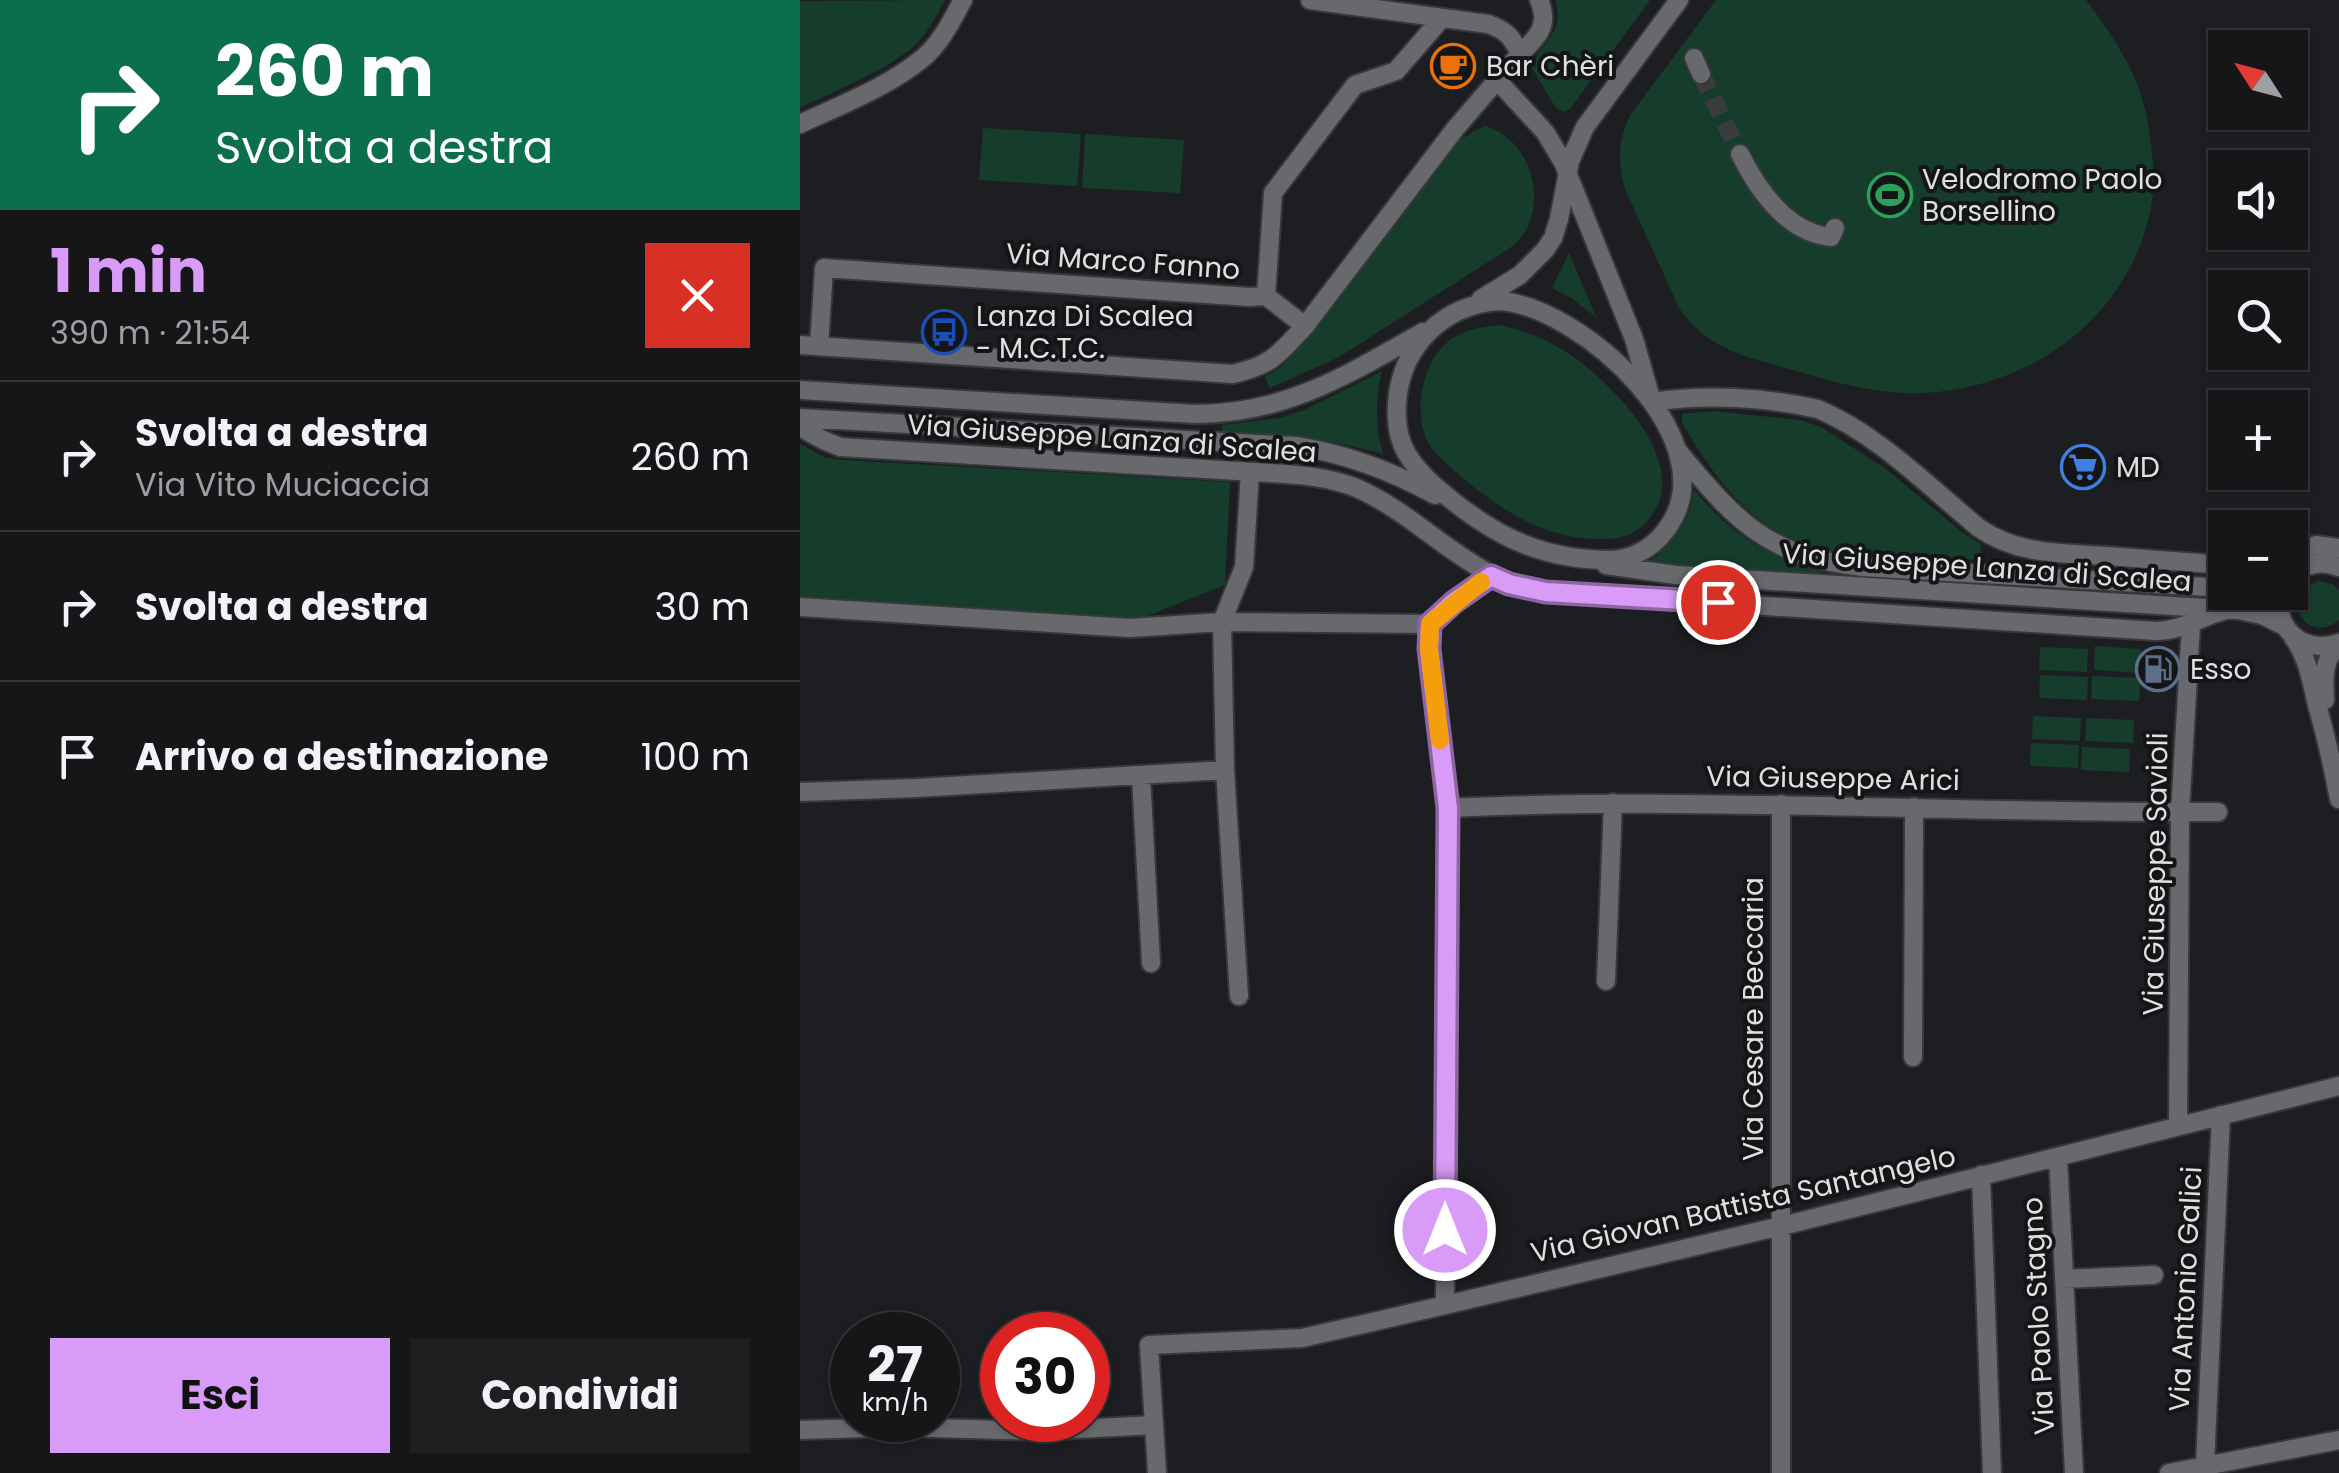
<!DOCTYPE html>
<html lang="it">
<meta charset="utf-8">
<style>
body{margin:0;font-family:Poppins,sans-serif;background:#1f1f22;color:#f1f3f6;height:100vh;display:flex;flex-direction:column;font-size:38px;white-space:nowrap}
*{box-sizing:border-box;margin:0}
p{font-size:32px;color:#9e9fa2}
.icon{flex:none;width:55px;height:55px;fill:none;stroke:currentColor;stroke-width:2;stroke-linecap:round;stroke-linejoin:round}
.map{position:relative;flex:1;overflow:hidden}
.panel{display:flex;flex-direction:column;background:#161619;width:800px}
.panel>*{flex:none}
.hud{background:#0b6e4f;color:#fff;overflow:hidden}
.needle{width:65px;rotate:306deg}
.fabs{position:absolute;left:1408px;top:30px;display:grid;gap:20px}
.fabs a{display:grid;place-items:center;width:100px;height:100px;border-radius:0px;background:#161619;box-shadow:0 2px 8px #0004,0 0 0 2px #353538;font-size:50px}
.speed{position:absolute;left:30px;top:1312px;display:flex;gap:20px;font-size:50px;font-weight:700;text-align:center}
.speed>*{display:grid;place-content:center;width:130px;height:130px;border-radius:50%;background:#161619;box-shadow:0 2px 8px #0004,0 0 0 2px #353538;line-height:1}
.speed small{font-size:25px;font-weight:400}
.speed .limit{border:15px solid #d22;background:#fff;color:#111}
.pin{position:absolute;display:grid;place-items:center;width:85px;height:85px;color:#fff;margin:-42px;border:5px solid #fff;border-radius:50%;box-shadow:0 2px 10px #0007}
.me{position:absolute;width:110px;margin:-55px;rotate:0deg;stroke-linejoin:round;filter:drop-shadow(0 0 8px #0008)}
.turn{display:flex;align-items:center;gap:35px;height:210px;padding:0 50px;font-size:45px}
.turn .icon{width:130px;height:130px;stroke-width:2.5}
.turn b{display:block;font-size:70px;line-height:85px}
.round{display:grid;place-items:center;flex:none;width:105px;height:105px;border-radius:0px;background:#1f1f22}
.summary{display:flex;align-items:center;justify-content:space-between;height:170px;padding:0 50px}
h1{font-size:60px;font-weight:700;line-height:75px;color:#d89bf8}
.primary-button{display:flex;gap:20px;margin-top:auto;padding:20px 50px}
.primary-button a{flex:1;height:115px;border-radius:0px;background:#d89bf8;color:#111;font-size:40px;font-weight:700;line-height:115px;text-align:center}
.primary-button a+a{background:#1f1f22;color:#f1f3f6}
ul{padding:0;list-style:none}
li{display:flex;align-items:center;gap:30px;height:150px;padding:0 50px;border-top:2px solid #353538}
li div{flex:1}
li b{display:block;font-size:38px}
li em{font-style:normal}
main{display:flex;flex:1;min-height:0}
.map>svg:first-child{display:block}
.green{fill:#163d2c}
.lines{fill:none;stroke-linecap:round;stroke-linejoin:round}
.minor-tunnel{stroke:#3a3b3e;stroke-width:18;stroke-dasharray:18 9;stroke-linecap:butt}
.minor-casing{stroke:#37383a;stroke-width:22}
.minor{stroke:#68696c;stroke-width:18}
.route-casing{stroke:#8c65a1;stroke-width:25}
.route{stroke:#d89bf8;stroke-width:18}
.slow{stroke:#f59e0b;stroke-width:18}
.labels{text-anchor:middle;stroke-width:8;stroke-linejoin:round;paint-order:stroke}
.poi-label{font-size:28px;fill:#dfe0e2;stroke:#141517;text-anchor:start}
.street-label{font-size:28px;fill:#dfe0e2;stroke:#141517}
</style>
<main>
<section class="panel">
<div class="hud">
<div class="turn"><svg class="icon" aria-label="right" viewBox="0 0 24 24"><path d="M7 20v-9h11M14 6l5 5-5 5"/></svg><div><b>260 m</b>Svolta a destra</div></div>
</div>
<div class="summary"><div><h1>1 min</h1><p>390 m · 21:54</p></div><a class="round" style="background:#d93025;color:#fff"><svg class="icon" aria-label="close" viewBox="0 0 24 24"><path d="M6 6l12 12M18 6L6 18"/></svg></a></div>
<ul>
<li><svg class="icon" aria-label="right" viewBox="0 0 24 24"><path d="M7 20v-9h11M14 6l5 5-5 5"/></svg><div><b>Svolta a destra</b><p>Via Vito Muciaccia</p></div><em>260 m</em></li>
<li><svg class="icon" aria-label="right" viewBox="0 0 24 24"><path d="M7 20v-9h11M14 6l5 5-5 5"/></svg><div><b>Svolta a destra</b></div><em>30 m</em></li>
<li><svg class="icon" aria-label="arrive" viewBox="0 0 24 24"><path d="M6 21V4h12l-3 4 3 4H6"/></svg><div><b>Arrivo a destinazione</b></div><em>100 m</em></li>
</ul>
<div class="primary-button"><a>Esci</a><a>Condividi</a></div>
</section>
<div class="map">
<svg width="1539" height="1473" viewBox="0 0 1539 1473">
<rect width="100%" height="100%" fill="#1d1e21"/>
<path class="green" d="M145,0C137,14 130,29 119,41C93,69 35,90 0,108V1Z
M755,0H850L770,109L763,112L756,108L732,68C740,41 766,34 755,0Z
M916,0H1286C1312,35 1337,70 1346,114C1352,145 1357,181 1350,212C1327,320 1229,388 1123,393C1079,395 1038,383 996,371C948,357 909,351 879,308L825,189C817,161 818,140 831,114Z
M685,126C731,139 750,203 719,240C714,246 705,251 699,255L539,357L470,388L465,377L483,365L506,341L656,143L674,131Z
M183,128L281,134L277,186L179,180Z
M285,134L384,140L380,193L282,188Z
M769,253L796,317L771,298L752,288Z
M699,325C720,330 738,335 756,346C802,371 893,459 852,515C840,533 821,540 800,539C744,539 697,508 657,473C648,465 637,456 630,446C612,416 621,362 649,341C664,329 682,327 699,325Z
M582,371C575,399 575,426 583,454C526,438 481,434 422,432V425L480,418L504,410Z
M913,411L1000,420L1021,427L1086,469L1163,533L1181,544L1180,560C1119,557 1038,562 983,535C939,512 905,464 882,422V414Z
M0,444L26,458L45,460L430,482L425,585L337,620L0,600Z
M894,490C931,534 965,556 1021,571V576L853,564L850,562C874,540 891,522 894,490Z
M1519,581L1532,584L1539,590V620C1506,647 1477,595 1519,581Z
M1455,593H1470L1468,607L1449,603L1390,599V595L1417,596Z
M1295,646L1341,649L1340,673L1294,670Z
M1240,647L1288,649L1287,672L1239,670Z
M1240,675L1288,677L1287,700L1239,698Z
M1292,676L1340,678L1339,701L1291,699Z
M1233,716L1281,718L1280,741L1232,739Z
M1286,718L1334,720L1333,743L1285,741Z
M1231,743L1279,745L1278,768L1230,766Z
M1282,747L1330,749L1329,772L1281,770Z"/>
<g class="lines">
<path class="minor-tunnel" d="M901,74L940,154"/>
<defs>
<path id="minor" d="M510,0L688,24C706,30 712,37 720,54L697,80L745,132L763,162L834,339L852,402C906,394 965,397 1018,409C1079,435 1129,487 1179,528C1218,555 1262,553 1307,556C1347,559 1386,562 1425,565
M720,54C738,37 750,25 739,0
M894,58L901,74
M0,124C41,105 88,87 123,58C141,43 152,20 163,0
M940,154C958,190 987,233 1031,237L1035,228
M466,296L505,326
M681,299L720,275L745,250L753,238L759,219L770,161L785,127L879,0
M699,301C782,306 932,444 866,530C852,549 831,560 808,560C743,559 698,538 649,498C633,485 618,472 607,454C598,439 596,420 597,403C601,346 643,305 699,301Z
M0,345L433,374C472,365 478,355 505,326L655,129L697,80
M19,346L24,268L450,297L466,296L473,193L555,85L596,71L641,19
M0,390L395,414C486,414 547,375 623,332
M0,418L496,446C547,454 590,470 635,495
M0,427L23,440L40,447L438,471C478,474 522,473 559,489C625,519 671,582 746,592L1356,631C1384,631 1404,614 1431,609
M877,450C936,521 966,556 1062,567L1425,588
M1490,554L1516,545L1539,548
M806,565L876,575L1438,610L1462,615L1484,626
M1490,577C1504,564 1521,560 1539,567
M1481,592C1472,629 1504,655 1539,643
M0,607L330,628L422,622L630,624
M1493,637C1508,658 1511,680 1517,705C1526,736 1533,767 1539,799
M1525,700C1524,678 1522,661 1539,644
M341,775L351,963
M0,792L116,788L425,770
M981,804V1473
M647,808C905,796 1161,814 1418,812
M806,981L813,803
M439,996L425,770L422,622L444,567L450,472
M1113,1057L1114,807
M1378,1125L1380,813L1391,625
M1258,1157L1274,1473
M1181,1175L1192,1473
M1264,1279L1354,1275
M645,1304L647,808L629,649L630,624L654,602L691,576
M0,1430L100,1427L239,1431L354,1425
M1405,1465L1421,1115
M357,1473L349,1345L502,1338L577,1321L994,1223L1539,1086
M1369,1473L1539,1440"/>
</defs>
<use href="#minor" class="minor-casing"/>
<use href="#minor" class="minor"/>
</g>
<g class="lines">
<defs>
<path id="route" d="M645,1230L648,808L629,649L630,624L654,602L691,576L709,584L746,592L918,602"/>
</defs>
<use href="#route" class="route-casing"/>
<use href="#route" class="route"/>
<path class="slow" d="M640,740L629,649L630,624L681,582"/>
</g>
<defs>
<symbol id="cafe-ring" viewBox="-11 -11 22 22"><circle r="9.5" fill="#141517" stroke="#e8710a" stroke-width="1.5"/><path d="M-5.5-4.5H6V0H3Q3 3.5 0 3.5H-2.5Q-5.5 3.5-5.5 0ZM3-3.2v2h1.7v-2ZM-6 4.5H4V6H-6Z" fill="#e8710a"/></symbol>
<symbol id="stadium-ring" viewBox="-11 -11 22 22"><circle r="9.5" fill="#141517" stroke="#2e9e5b" stroke-width="1.5"/><path d="M0-5a6.5 5 0 1 0 0 10a6.5 5 0 1 0 0-10ZM-3.5-1.8h7v3.6h-7Z" fill="#2e9e5b"/></symbol>
<symbol id="bus-ring" viewBox="-11 -11 22 22"><circle r="9.5" fill="#141517" stroke="#1a4fb4" stroke-width="1.5"/><path d="M-5-6H5V4H4V6H2V4H-2V6H-4V4H-5ZM-3.5-4V0h7V-4ZM-3.5 1.2v1.5H-2V1.2ZM2 1.2v1.5H3.5V1.2Z" fill="#1a4fb4"/></symbol>
<symbol id="supermarket-ring" viewBox="-11 -11 22 22"><circle r="9.5" fill="#141517" stroke="#3f7fe0" stroke-width="1.5"/><path d="M-6-5.5h2.5l.6 2H6L4.5 2H-2.5L-4.4-4H-6ZM-1.5 3.2a1.3 1.3 0 1 0 .1 0ZM3 3.2a1.3 1.3 0 1 0 .1 0Z" fill="#3f7fe0"/></symbol>
<symbol id="fuel-ring" viewBox="-11 -11 22 22"><circle r="9.5" fill="#141517" stroke="#5c6f8a" stroke-width="1.5"/><path d="M-5.5-6h7V0h2V4h1.3V-2.5L3-4.5l.8-.8L6-3V5H2.5V1h-1V6h-7ZM-4.2-4.7v3.2H.2V-4.7Z" fill="#5c6f8a"/></symbol>
</defs>
<g fill-rule="evenodd">
<use href="#cafe-ring" x="628" y="41" width="50" height="50"/>
<use href="#stadium-ring" x="1065" y="170" width="50" height="50"/>
<use href="#bus-ring" x="119" y="307" width="50" height="50"/>
<use href="#supermarket-ring" x="1258" y="442" width="50" height="50"/>
<use href="#fuel-ring" x="1333" y="644" width="50" height="50"/>
</g>
<g class="labels">
<g class="poi-label">
<text x="686" y="76">Bar Chèri</text>
<text x="1122" y="189">Velodromo Paolo<tspan x="1122" dy="32">Borsellino</tspan></text>
<text x="176" y="326">Lanza Di Scalea<tspan x="176" dy="32">- M.C.T.C.</tspan></text>
<text x="1316" y="477">MD</text>
<text x="1390" y="679">Esso</text>
</g>
<g class="street-label">
<text transform="translate(323 261) rotate(4)" y="10">Via Marco Fanno</text>
<text transform="translate(312 438) rotate(4)" y="10">Via Giuseppe Lanza di Scalea</text>
<text transform="translate(1187 567) rotate(4)" y="10">Via Giuseppe Lanza di Scalea</text>
<text transform="translate(1033 778) rotate(1)" y="10">Via Giuseppe Arici</text>
<text transform="translate(1355 874) rotate(-89)" y="10">Via Giuseppe Savioli</text>
<text transform="translate(953 1019) rotate(-90)" y="10">Via Cesare Beccaria</text>
<text transform="translate(943 1204) rotate(-13)" y="10">Via Giovan Battista Santangelo</text>
<text transform="translate(1385 1289) rotate(-87)" y="10">Via Antonio Galici</text>
<text transform="translate(1238 1316) rotate(-93)" y="10">Via Paolo Stagno</text>
</g>
</g>
</svg>
<div class="fabs">
<a><svg class="needle" viewBox="-14 -14 28 28"><path d="M0-13l5 13h-10z" fill="#e53935"/><path d="M0 13l5-13h-10z" fill="#9e9fa2"/></svg></a>
<a><svg class="icon" aria-label="sound" viewBox="0 0 24 24"><path d="M4 9h4l5-4v14l-5-4H4zM17 9q2 3 0 6"/></svg></a>
<a><svg class="icon" aria-label="search" viewBox="0 0 24 24"><circle cx="10" cy="10" r="6"/><path d="M15 15l6 6"/></svg></a>
<a>+</a>
<a>−</a>
</div>
<div class="speed"><div>27<small>km/h</small></div><div class="limit">30</div></div>
<div class="pin" style="left:918px;top:602px;background:#d93025"><svg class="icon" aria-label="arrive" viewBox="0 0 24 24"><path d="M6 21V4h12l-3 4 3 4H6"/></svg></div>
<svg class="me" style="left:645px;top:1230px" viewBox="-20 -20 40 40"><circle r="17" fill="#d89bf8" stroke="#fff" stroke-width="3"/><path d="M0-11L8 9 0 5-8 9z" fill="#fff"/></svg>
</div>
</main>
